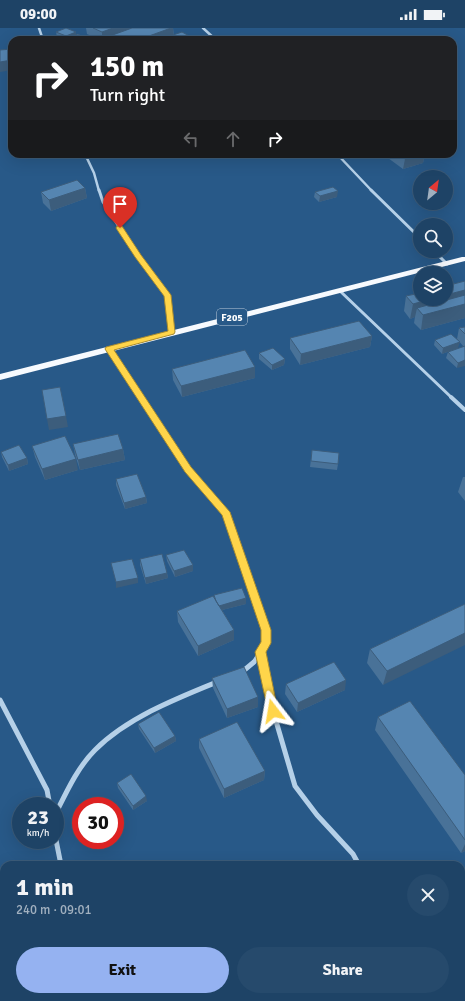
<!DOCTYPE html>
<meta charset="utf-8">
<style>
body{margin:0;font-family:Signika,sans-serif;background:#264a6c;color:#f1f3f6;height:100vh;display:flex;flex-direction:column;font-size:15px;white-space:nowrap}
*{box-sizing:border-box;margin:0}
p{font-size:13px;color:#a1b0bf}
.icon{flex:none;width:22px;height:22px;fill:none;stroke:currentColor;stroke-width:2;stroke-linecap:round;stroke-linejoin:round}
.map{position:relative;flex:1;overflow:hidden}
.side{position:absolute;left:0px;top:833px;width:465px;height:140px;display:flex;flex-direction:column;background:#1e4366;border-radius:12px 12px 0 0;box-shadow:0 4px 16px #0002,0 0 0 1px #3c5c7a}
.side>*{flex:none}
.hud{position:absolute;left:8px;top:8px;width:449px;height:122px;border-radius:12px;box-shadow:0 4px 16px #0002,0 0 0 1px #3c5c7a;background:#202124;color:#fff;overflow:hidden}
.needle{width:26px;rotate:29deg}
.buttons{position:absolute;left:413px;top:142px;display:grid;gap:8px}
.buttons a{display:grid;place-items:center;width:40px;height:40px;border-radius:50%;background:#1e4366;box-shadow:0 4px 16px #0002,0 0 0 1px #3c5c7a;font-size:20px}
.speed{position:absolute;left:12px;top:769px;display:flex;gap:8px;font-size:20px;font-weight:700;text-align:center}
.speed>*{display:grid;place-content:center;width:52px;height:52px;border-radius:50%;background:#1e4366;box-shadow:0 4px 16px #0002,0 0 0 1px #3c5c7a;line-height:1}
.speed small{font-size:10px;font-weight:400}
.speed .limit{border:6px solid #d22;background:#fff;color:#111}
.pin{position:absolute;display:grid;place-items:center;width:34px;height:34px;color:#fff;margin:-41px -17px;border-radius:50% 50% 50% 0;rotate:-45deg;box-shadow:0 0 4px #0007}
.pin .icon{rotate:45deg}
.me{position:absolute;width:44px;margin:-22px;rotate:346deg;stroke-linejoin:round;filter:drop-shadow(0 0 3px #0008)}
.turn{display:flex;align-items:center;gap:14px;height:84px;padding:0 16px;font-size:18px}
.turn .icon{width:52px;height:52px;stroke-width:2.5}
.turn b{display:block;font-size:28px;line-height:34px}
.lanes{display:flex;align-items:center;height:38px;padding:0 16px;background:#0003;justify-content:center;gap:20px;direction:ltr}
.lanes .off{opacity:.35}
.round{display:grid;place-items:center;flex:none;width:42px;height:42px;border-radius:21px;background:#264a6c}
.headline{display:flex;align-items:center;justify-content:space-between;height:68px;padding:0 16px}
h1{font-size:24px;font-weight:800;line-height:30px}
.action{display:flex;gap:8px;margin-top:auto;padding:8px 16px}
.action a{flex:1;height:46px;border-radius:24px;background:#95b2f1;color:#111;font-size:16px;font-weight:800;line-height:46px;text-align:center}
.action a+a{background:#264a6c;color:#f1f3f6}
.status{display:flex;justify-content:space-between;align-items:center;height:28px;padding:0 20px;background:#1e4366;direction:ltr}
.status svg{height:11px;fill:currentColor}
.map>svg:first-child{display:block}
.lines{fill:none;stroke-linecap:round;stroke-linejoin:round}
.minor-far3{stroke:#b5d0e8;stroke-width:2.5}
.minor-far2{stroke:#b5d0e8;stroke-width:3}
.minor-far1{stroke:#b5d0e8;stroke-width:4}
.minor{stroke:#b5d0e8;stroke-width:5}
.primary{fill:#f7fafe;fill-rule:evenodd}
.wall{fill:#497298}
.shaded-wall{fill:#3c5d7c}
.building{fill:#5585b1;stroke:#3c5d7c}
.route{fill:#ffd54a;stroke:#a68a30}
.labels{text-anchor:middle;stroke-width:3;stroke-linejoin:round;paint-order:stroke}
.shield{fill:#285988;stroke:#becddb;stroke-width:1}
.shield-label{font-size:10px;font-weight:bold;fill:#fff}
</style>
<div class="status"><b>09:00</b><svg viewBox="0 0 49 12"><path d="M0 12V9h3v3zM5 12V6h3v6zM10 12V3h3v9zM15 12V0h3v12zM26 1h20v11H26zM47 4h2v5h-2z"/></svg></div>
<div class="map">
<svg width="465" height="973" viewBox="0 0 465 973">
<rect width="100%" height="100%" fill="#285988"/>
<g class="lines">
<path class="minor-far3" d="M39,0L43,12
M203,0L216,12
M85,126L94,145L99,163
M337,126L372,163"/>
<path class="minor-far2" d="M99,162L103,174L138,228L167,267L171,304
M371,162L420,210
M434,223L447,236
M340,263L452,370
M109,321L141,370"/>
<path class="minor-far1" d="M140,369L188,442L227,486L266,602V615L253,635
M451,369L465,382
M260,624L262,635"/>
<path class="minor" d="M262,634L269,669L295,758L317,787L353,826L359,837
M242,644L254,634
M0,672L47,762L50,778
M55,787C66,765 77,740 95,722C127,690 175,671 217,654
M55,807L61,837
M85,969L86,973
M426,969L428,973"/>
<path class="primary" d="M462,229H465V233L0,352V346Z"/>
</g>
<path class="wall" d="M86,0H173L174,7L191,12H100L87,6Z
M56,4L76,7L85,10L86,12H64L57,9Z
M389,126H425L423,135L403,141L388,130Z
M85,160L87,170L51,183L43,175L41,164Z
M315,164L337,169L319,174L314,169Z
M465,253V290L421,302L414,295L415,289L410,291L404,283L406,268Z
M465,299V318L464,319L457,311L459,300Z
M372,308L370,319L300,337L290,321V310Z
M435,312L458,320L442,326L434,317Z
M465,318L457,340L446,330L448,324Z
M259,325L285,331L284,337L272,342L259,331Z
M172,341L255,350L182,369L173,352Z
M73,416L123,421L125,432L80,442L75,427Z
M32,418L78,442L45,452L35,429Z
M312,422L338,436L337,442L310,439Z
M1,424L27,430L28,436L9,443L2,429Z
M463,449H465V473L458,464Z
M116,451L146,469L147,475L125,481L116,457Z
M166,527L193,537V543L175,549L167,533Z
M140,531L167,545L168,550L146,556L140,537Z
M214,567L246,570V576L222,582L234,602V612L198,628L178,594L177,583L214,569Z
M465,576L383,657L367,635L370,621Z
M212,650L258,679L227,690L213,660Z
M286,656L345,662L297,684L285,666Z
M378,689L465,747V823L461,825L375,702Z
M138,696L175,708L176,713L155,725L139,701Z
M199,711L265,743L264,752L224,770L199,720Z
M117,755L147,773L133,782L118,760Z
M461,845L465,851V949L461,942Z"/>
<path class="shaded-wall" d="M113,0H140L107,9L108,12H102V4Z
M171,0H173L174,9L164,12H138Z
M76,4V9L68,10V12H66V8Z
M191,9V12H182Z
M12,32V42L0,44V34Z
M421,126H425L423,135L403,141L405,131Z
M85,160L87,170L51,183L49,172Z
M338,163L337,169L319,174L320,168Z
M465,262V290L421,302L423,287L417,280L415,289L410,291L413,276L431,271H446V267Z
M372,308L370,319L300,337L301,326Z
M460,314L458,320L442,326L443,320Z
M285,331L284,337L272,342V337Z
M465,332V338L457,340L458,335Z
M255,339V350L182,369L181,358Z
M66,388L68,399L49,402L47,391Z
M123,421L125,432L80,442L78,432Z
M27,430L28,436L9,443L8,437Z
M76,431L78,442L45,452L42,441Z
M146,469L147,475L125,481L124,475Z
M193,537V543L175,549L174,543Z
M167,545L168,550L146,556L145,550Z
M138,550V555L116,560V554Z
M246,570V576L218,583V578Z
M234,602V612L198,628V618Z
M465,605V617L383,657L387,643Z
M346,652L345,662L297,684L298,675Z
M258,669V679L227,690V681Z
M175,708L176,713L155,725L154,720Z
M265,743L264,752L224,770V761Z
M146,768L147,773L133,782V778Z
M465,816V823L461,825Z"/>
<path class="building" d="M66,0L76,4L66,8L56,4Z
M93,0H113L102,4Z
M132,0H171L138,12H114L107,9Z
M182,4L191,9L182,12H158Z
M78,6L85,10L80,12H71L68,10Z
M12,21V32L0,34V22Z
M398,126H421L405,131Z
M77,152L85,160L49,172L41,164Z
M333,159L338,163L320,168L315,164Z
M465,253V262L446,267V258Z
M420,265V271H431L413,276L406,268Z
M465,267V276L423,287L417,280Z
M359,293L372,308L301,326L290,310Z
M465,299V306L459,300Z
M451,306L460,314L443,320L435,312Z
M465,318V332L458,335L448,324Z
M273,320L285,331L272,337L259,325Z
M245,322L255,339L181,358L172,341Z
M60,359L66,388L47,391L42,362Z
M118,406L123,421L78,432L73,416Z
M65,408L76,431L42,441L32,418Z
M19,417L27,430L8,437L1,424Z
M312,422L339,425L338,436L311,433Z
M137,446L146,469L124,475L116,451Z
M184,522L193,537L174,543L166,527Z
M162,526L167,545L145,550L140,531Z
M132,531L138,550L116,554L111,535Z
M242,560L246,570L219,578L216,573L214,567Z
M213,568L234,602L198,618L177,583Z
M465,576V605L387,643L370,621Z
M334,634L346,652L298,675L286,656Z
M244,639L258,669L227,681L212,650Z
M410,673L465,747V812L378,689Z
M159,684L175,708L154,720L138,696Z
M237,694L265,743L224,761L199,711Z
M131,746L146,768L133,778L117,755Z
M461,845L465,851V930L461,923Z"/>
<path class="route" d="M117,198H122L141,227L171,267L175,304L174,306L114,322L191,439L230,484L271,602V615L266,624L278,683L277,686L273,688L269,686L268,683L255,624L261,614V602L222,487L185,444L105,321L106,319L168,303L164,268L135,229L116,200Z"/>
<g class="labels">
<rect class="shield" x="217" y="281" width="30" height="16" rx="3"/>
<g class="shield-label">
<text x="232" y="293">F205</text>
</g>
</g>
</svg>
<div class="buttons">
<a><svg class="needle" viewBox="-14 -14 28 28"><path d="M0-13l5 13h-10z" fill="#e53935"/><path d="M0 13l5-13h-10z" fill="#a1b0bf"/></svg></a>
<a><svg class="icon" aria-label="search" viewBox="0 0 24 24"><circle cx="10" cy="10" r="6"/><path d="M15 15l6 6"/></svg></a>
<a><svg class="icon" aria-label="layers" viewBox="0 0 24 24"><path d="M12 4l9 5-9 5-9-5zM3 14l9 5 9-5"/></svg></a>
</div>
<div class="speed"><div>23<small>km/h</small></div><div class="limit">30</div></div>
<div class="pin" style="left:120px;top:200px;background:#d93025"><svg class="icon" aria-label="arrive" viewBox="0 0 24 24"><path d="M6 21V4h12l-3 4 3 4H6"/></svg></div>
<svg class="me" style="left:273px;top:683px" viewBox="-20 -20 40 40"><path d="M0-17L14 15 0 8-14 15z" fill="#ffd54a" stroke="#fff" stroke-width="4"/></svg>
<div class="hud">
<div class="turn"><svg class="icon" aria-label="right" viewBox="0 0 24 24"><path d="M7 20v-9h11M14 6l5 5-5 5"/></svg><div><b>150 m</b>Turn right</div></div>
<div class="lanes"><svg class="icon off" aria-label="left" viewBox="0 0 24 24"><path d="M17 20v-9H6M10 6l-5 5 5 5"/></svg><svg class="icon off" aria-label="ahead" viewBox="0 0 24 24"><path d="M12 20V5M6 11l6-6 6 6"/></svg><svg class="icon" aria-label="right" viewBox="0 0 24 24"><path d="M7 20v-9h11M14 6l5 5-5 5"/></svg></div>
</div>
<section class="side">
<div class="headline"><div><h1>1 min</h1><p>240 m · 09:01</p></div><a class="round"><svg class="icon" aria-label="close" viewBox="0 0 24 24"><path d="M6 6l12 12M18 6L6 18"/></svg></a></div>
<div class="action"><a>Exit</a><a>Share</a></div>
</section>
</div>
